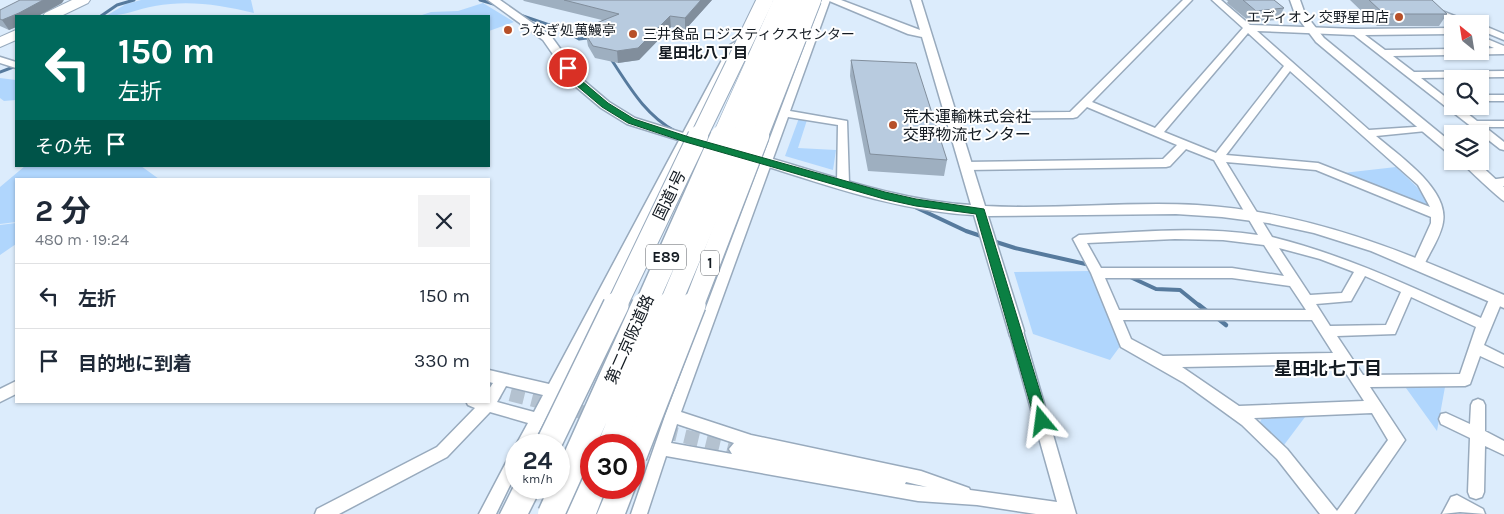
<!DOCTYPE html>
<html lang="ja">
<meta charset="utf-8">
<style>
body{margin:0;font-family:Karla,"Noto Sans JP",sans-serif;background:#f2f2f3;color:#1f2937;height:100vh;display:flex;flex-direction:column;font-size:19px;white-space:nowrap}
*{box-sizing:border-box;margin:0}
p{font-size:16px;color:#747a83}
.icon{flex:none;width:28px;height:28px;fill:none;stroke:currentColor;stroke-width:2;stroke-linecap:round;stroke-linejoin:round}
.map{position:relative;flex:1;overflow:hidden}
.panel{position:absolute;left:15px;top:178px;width:475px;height:225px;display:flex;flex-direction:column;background:#fff;border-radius:0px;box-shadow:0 1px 4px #0004}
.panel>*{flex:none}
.guide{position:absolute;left:15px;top:15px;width:475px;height:152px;border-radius:0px;box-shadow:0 1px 4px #0004;background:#00695c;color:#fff;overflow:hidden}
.needle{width:32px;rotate:330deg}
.tools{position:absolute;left:1444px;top:15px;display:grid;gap:10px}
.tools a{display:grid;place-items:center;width:45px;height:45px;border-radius:0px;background:#fff;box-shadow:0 1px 4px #0004;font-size:25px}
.speed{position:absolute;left:505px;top:434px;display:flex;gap:10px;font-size:25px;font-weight:700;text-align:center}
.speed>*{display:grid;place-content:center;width:65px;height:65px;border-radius:50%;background:#fff;box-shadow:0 1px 4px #0004;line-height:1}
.speed small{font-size:12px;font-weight:400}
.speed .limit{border:8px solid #d22;background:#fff;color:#111}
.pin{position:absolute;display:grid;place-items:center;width:42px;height:42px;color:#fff;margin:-21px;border:2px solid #fff;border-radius:50%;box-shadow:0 1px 5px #0007}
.me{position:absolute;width:55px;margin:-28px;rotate:344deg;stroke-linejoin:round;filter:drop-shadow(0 0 4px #0008)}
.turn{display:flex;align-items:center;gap:18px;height:105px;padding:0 20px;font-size:22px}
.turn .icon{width:65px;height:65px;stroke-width:2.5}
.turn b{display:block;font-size:35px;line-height:42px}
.then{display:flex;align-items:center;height:48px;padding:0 20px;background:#0003;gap:10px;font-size:19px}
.round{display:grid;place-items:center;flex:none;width:52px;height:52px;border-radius:0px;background:#f2f2f3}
.overview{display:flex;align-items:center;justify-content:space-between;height:85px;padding:0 20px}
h1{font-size:30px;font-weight:700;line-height:38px}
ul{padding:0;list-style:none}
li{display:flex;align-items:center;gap:15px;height:65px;padding:0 20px;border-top:1px solid #e0e1e3}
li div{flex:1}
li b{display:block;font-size:19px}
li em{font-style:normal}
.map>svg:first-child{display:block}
.green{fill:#b0d6fd}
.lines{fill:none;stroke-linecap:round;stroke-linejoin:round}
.stream-far2{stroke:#567a9d;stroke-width:3}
.stream-far1{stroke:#567a9d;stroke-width:4}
.stream{stroke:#567a9d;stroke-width:4.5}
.minor-tunnel{stroke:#b4c2d0;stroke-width:14;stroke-dasharray:14 8;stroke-linecap:butt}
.minor-casing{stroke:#98aabd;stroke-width:3}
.tertiary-casing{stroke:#98aabd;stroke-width:3}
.primary-casing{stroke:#98aabd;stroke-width:2}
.trunk-casing{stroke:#98aabd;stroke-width:3}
.motorway-casing{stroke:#98aabd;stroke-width:3}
.minor{fill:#fff;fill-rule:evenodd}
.tertiary{fill:#fff;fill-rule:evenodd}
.primary{fill:#fff;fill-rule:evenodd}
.trunk{fill:#fff;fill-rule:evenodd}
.motorway{fill:#fff;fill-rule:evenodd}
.trunk-bridge-far2-casing{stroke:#98aabd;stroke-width:18;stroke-linecap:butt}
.trunk-bridge-far1-casing{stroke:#98aabd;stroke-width:22;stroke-linecap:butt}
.trunk-bridge-casing{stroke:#98aabd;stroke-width:28;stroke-linecap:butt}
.motorway-bridge-far2-casing{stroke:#98aabd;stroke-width:19;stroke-linecap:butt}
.motorway-bridge-far1-casing{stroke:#98aabd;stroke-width:24;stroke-linecap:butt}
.motorway-bridge-casing{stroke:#98aabd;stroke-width:29;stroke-linecap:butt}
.trunk-bridge-far2{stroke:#fff;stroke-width:16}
.trunk-bridge-far1{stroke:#fff;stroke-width:20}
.trunk-bridge{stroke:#fff;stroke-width:25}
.motorway-bridge-far2{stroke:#fff;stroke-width:18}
.motorway-bridge-far1{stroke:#fff;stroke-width:21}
.motorway-bridge{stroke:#fff;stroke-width:26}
.wall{fill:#9eafc0}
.shaded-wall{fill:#818e9c}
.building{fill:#b8cbdf;stroke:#818e9c}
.route{fill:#0b8043;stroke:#07532c}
.poi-dot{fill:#b75029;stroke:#fff;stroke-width:2}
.labels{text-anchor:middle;stroke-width:4;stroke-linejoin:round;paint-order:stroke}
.far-poi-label{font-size:14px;fill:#141b22;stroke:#fff;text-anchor:start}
.far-neighbourhood-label{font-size:15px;font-weight:bold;fill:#141b22;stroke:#fff}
.shield{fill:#fff;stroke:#5a5f64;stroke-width:1}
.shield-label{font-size:15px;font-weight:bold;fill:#141b22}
.poi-label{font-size:16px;fill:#141b22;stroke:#fff;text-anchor:start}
.street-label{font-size:16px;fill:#141b22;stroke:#fff}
.neighbourhood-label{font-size:18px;font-weight:bold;fill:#141b22;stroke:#fff}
</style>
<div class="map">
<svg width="1504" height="514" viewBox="0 0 1504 514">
<rect width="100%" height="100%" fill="#dcecfc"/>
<path class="green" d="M141,0H251L254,13C220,5 189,0 155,6C138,9 123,16 106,16L126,4Z
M483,3L514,22L489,31V16L422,15L431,12L458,11Z
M0,78L16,80V100L4,101L0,98Z
M799,118L807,120L798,148L836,150L833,170L785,156Z
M25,166H141L159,179H16V222L0,224V187Z
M1396,167L1417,187L1430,206L1343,173Z
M16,223V244L0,255V225Z
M1090,271L1121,345L1110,360L1033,334L1014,272Z
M1445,387L1437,431L1406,388Z
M1305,417L1284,445L1260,422L1262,418Z"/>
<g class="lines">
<path class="stream-far2" d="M480,0L497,5
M520,15L561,29L579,39L587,38L590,40
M101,16L117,5L134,0
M611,59C629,86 645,115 675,131
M0,72L16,66"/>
<path class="stream-far1" d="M915,207L966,231L984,237
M993,241L1015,248L1090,265
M1128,276L1156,289L1180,290L1201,307"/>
<path class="stream" d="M1199,305L1208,312
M1216,317L1226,325"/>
<path class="minor-tunnel" d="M489,389L598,416
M642,426L737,449"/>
<defs>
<path id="minor" d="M822,0H830L790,111L847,121L849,183L843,187L837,183L838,125L788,117L681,412L751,435L921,471L969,488L970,490L1057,502L1009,331L1011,327L1016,326L1021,327L1023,331L1076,514H1036L977,505L918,501L666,456L647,514H631L665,416ZM677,424L734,443L729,449L732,454L671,443ZM906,482L927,487L905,484Z
M1183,0H1192L1092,102L1155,128L1243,28L1212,0H1221L1250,25L1356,29L1452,28V34L1365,35L1385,50L1452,49V51H1480V49L1494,48L1480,42V36L1504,46V54L1393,56L1414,72L1504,71V77L1421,78L1452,102V106H1458L1477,121H1504V127H1485L1504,142V150L1500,149L1354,35L1257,31L1369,130L1430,126L1431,128L1426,131L1376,136C1398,155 1449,189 1443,222C1441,236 1430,252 1424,265L1422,268H1414L1412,265L1431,223V217L1316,170L1226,162L1272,237C1345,255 1412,287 1481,318L1491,295H1501L1503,299L1484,345L1504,355V367L1480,356L1470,384L1465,386L1370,387L1405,440L1354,514H1320L1277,459L1242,425L1184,383L1121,347L1091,273L1073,239L1079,235C1139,232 1199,226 1258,235L1214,160L1186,149L1170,166L1166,167L966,170L960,166L966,162L1163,159L1177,145L1087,107L1077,117L1073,118L951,119L946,116L951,113L1070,112ZM1248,33L1284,66L1216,153L1164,132ZM1290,71L1418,185L1430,207L1318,163L1226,155ZM1175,239L1223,240L1264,245L1284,276L1232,268H1101L1087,243ZM1279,248L1320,259L1354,272L1342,293L1310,295ZM1365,276L1401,292L1386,325L1330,326L1316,304L1351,301ZM1105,278H1232L1290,286L1306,310H1119ZM1411,297L1476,327L1460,374L1363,375L1337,336L1395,334ZM1123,320H1312L1333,353L1163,356L1131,339ZM1340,364L1364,401L1239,406L1182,367ZM1372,413L1388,440L1337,511L1287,449L1254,418Z
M1402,0H1414L1475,24H1462Z
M1480,24L1504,34V40L1480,30Z
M735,42L740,45L532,445H516L528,423L490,412L447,457L339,514H315L317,509L437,447L475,408L468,405L466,401H489V389L493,383L489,382V370L549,384L730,45ZM506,386L543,395L534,412L497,402Z
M0,57L16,62V68L0,63Z
M1480,95H1504V101H1480Z
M1504,178V186L1493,187L1487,183L1489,180Z
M16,381V394L0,402V389Z
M1478,399L1483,401L1485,405V431L1504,441V455L1485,446L1484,492L1482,497L1476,499L1470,497L1468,492L1470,438L1441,424L1439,419L1441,414L1446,413L1470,424L1471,405L1473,401Z
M516,451V473L496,514H479L511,453Z
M1457,495L1483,509L1485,514L1460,512L1442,514L1451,497Z"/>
<path id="tertiary" d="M488,0H500L551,36L583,80L609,102L635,118L709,141L711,144L704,148L627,124L601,108L575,86L543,40Z
M827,0H841L920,30L911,0H921L985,206C1056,210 1127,201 1197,205C1311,212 1402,251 1504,295V308L1371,251L1314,233L1268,223L1222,217L1176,214L988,216L1024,331L1022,336L1016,337L1010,336L974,215C892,211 814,180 736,157L734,154L741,150C817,170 891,200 971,205L922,37L908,34Z
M1290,0H1300L1305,14L1324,38L1452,143V153L1447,152L1316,42L1295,14Z
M1461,161H1476L1504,187V201C1500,199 1465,167 1461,161Z"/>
<path id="primary" d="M72,0H90L88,3L61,16H43L45,13Z
M16,30V40L0,47V37Z"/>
<path id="trunk" d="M516,482V488H541L528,514H500Z
M634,486L635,488L625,514H597L608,488Z"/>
<path id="motorway" d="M591,475V488H606L596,514H566L582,479Z"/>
</defs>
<use href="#minor" class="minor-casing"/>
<use href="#tertiary" class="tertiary-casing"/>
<use href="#primary" class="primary-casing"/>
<use href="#trunk" class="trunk-casing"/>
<use href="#motorway" class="motorway-casing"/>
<use href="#minor" class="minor"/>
<use href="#tertiary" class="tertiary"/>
<use href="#primary" class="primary"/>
<use href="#trunk" class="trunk"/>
<use href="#motorway" class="motorway"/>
<defs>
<path id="trunk-bridge-far2" d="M698,138L765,0
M759,138L813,0"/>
<path id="trunk-bridge-far1" d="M616,307L698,136
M693,307L759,136"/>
<path id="trunk-bridge" d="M548,445L616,305
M634,456L693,305"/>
<path id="motorway-bridge-far2" d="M721,138L783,0
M741,138L799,0"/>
<path id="motorway-bridge-far1" d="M645,307L721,136
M669,307L741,136"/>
<path id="motorway-bridge" d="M611,445L670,305
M551,514L645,305"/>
</defs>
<use href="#trunk-bridge-far2" class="trunk-bridge-far2-casing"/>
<use href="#trunk-bridge-far1" class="trunk-bridge-far1-casing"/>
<use href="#trunk-bridge" class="trunk-bridge-casing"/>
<use href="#motorway-bridge-far2" class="motorway-bridge-far2-casing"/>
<use href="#motorway-bridge-far1" class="motorway-bridge-far1-casing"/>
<use href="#motorway-bridge" class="motorway-bridge-casing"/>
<use href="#trunk-bridge-far2" class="trunk-bridge-far2"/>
<use href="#trunk-bridge-far1" class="trunk-bridge-far1"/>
<use href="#trunk-bridge" class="trunk-bridge"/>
<use href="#motorway-bridge-far2" class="motorway-bridge-far2"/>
<use href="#motorway-bridge-far1" class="motorway-bridge-far1"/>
<use href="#motorway-bridge" class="motorway-bridge"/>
</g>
<path class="wall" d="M523,0H712L685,30L671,27L639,60L618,63L595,58L588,46L586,35L602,20L524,1Z
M1226,0H1274L1284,8L1278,20L1250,22L1227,3L1228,1Z
M1350,0H1432L1447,14L1439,26H1377Z
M62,3L38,16H16V27L9,30L0,26V10Z
M851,60L947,160L944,176L868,171L850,76Z"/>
<path class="shaded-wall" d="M43,0H64L62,3L38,16H16V27L9,30L2,20Z
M701,0H712L685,30V18Z
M670,16L671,27L639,60L618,63L617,51Z"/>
<path class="building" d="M20,0H43L19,13L2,20L0,19V10Z
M564,0H701L685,18L670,16L638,48L617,51L593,46L586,35L589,26L619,14Z
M1243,0H1274L1284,8L1256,11Z
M1369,0H1432L1447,14H1384Z
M851,60L916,63L947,160L870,154Z"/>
<path class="route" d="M568,65L572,66L582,81L608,103L634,119L689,137L885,192L916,199L984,209L1049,421L1047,425L1042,427L1037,425L1035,421L976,214L916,206L884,199L682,141L628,123L602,107L576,85L564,68Z"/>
<g class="poi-dot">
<circle cx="1399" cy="17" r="5"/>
<circle cx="508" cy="30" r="5"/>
<circle cx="633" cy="34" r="5"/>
<circle cx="893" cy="125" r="5"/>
</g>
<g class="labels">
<g class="far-poi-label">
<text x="1389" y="22" text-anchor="end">エディオン 交野星田店</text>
<text x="518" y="35">うなぎ処萬鰻亭</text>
<text x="643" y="39">三井食品 ロジスティクスセンター</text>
</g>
<g class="far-neighbourhood-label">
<text x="703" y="58">星田北八丁目</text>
</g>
<g class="shield">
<rect x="646" y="244.5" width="40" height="25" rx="4"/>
<rect x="701" y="250.5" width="18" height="25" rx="4"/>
</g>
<g class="shield-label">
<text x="666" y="262">E89</text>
<text x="710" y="268">1</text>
</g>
<g class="poi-label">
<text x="903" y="122">荒木運輸株式会社<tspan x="903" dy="18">交野物流センター</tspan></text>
</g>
<g class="street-label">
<text transform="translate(669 195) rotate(-64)" y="6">国道1号</text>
<text transform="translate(629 339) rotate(-66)" y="6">第二京阪道路</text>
</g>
<g class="neighbourhood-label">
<text x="1328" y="375">星田北七丁目</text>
</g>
</g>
</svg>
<div class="tools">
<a><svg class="needle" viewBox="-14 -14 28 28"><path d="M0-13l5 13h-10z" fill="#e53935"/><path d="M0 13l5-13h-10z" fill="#747a83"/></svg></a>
<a><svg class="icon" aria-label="search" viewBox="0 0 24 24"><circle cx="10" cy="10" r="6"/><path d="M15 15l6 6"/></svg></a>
<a><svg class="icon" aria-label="layers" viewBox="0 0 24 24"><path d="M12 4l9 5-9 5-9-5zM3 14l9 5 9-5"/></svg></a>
</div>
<div class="speed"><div>24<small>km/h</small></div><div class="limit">30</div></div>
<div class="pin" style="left:568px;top:68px;background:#d93025"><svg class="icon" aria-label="arrive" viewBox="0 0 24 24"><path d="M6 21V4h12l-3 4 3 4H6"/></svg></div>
<svg class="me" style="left:1042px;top:421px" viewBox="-20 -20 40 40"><path d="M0-17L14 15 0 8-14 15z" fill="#0b8043" stroke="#fff" stroke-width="4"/></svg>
<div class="guide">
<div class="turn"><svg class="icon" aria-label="left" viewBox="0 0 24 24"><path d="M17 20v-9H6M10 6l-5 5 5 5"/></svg><div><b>150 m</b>左折</div></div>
<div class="then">その先<svg class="icon" aria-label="arrive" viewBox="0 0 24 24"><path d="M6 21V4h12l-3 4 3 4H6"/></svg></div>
</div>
<section class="panel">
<div class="overview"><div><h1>2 分</h1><p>480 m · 19:24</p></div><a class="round"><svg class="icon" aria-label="close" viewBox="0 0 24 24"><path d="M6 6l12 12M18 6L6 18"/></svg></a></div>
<ul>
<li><svg class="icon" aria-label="left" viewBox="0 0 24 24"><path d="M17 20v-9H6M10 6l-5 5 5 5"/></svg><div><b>左折</b></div><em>150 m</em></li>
<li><svg class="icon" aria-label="arrive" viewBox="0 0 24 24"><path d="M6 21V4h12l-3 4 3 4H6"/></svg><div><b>目的地に到着</b></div><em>330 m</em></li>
</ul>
</section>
</div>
